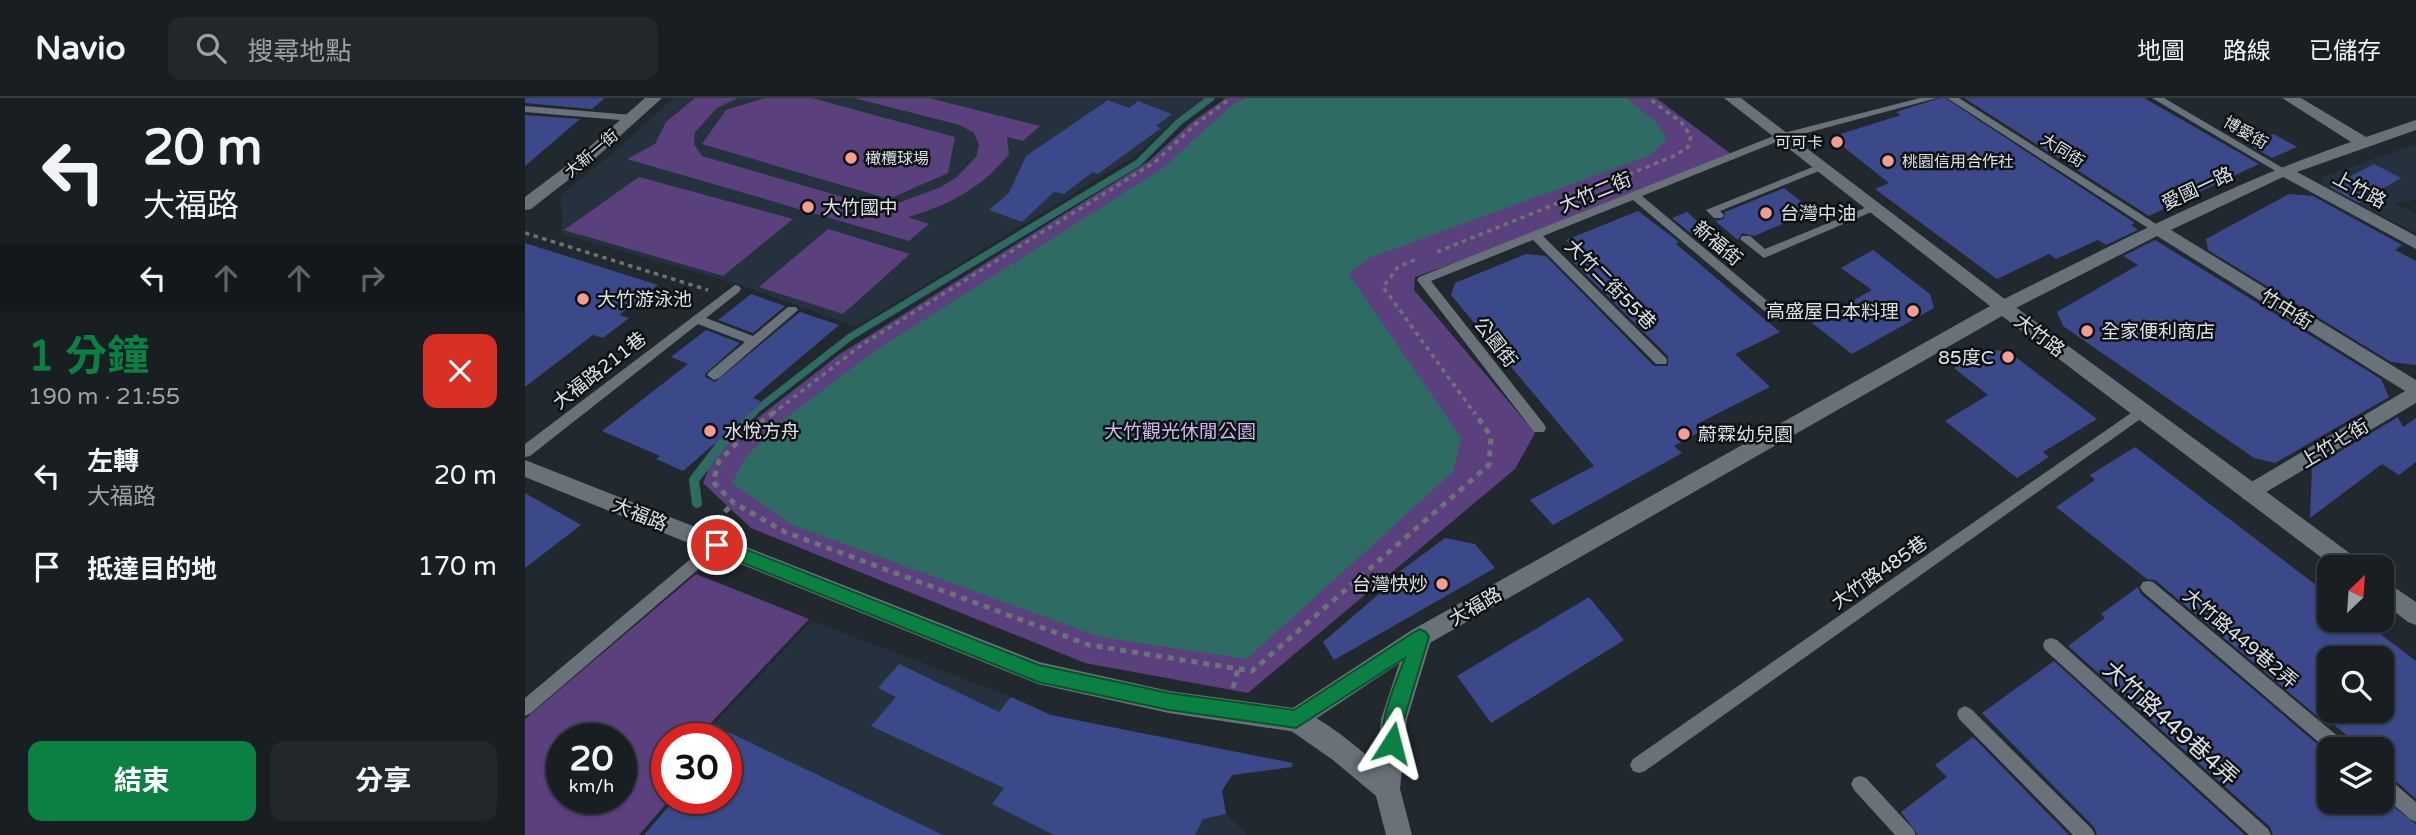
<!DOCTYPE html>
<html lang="zh-TW">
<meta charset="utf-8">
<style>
body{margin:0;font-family:"Varela Round","Noto Sans TC",sans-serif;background:#22272a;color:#f1f3f6;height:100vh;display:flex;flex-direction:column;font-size:26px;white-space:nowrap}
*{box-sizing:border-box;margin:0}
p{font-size:23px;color:#9fa2a5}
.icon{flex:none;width:38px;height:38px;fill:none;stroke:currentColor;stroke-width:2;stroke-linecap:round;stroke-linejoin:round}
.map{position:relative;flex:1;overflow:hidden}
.panel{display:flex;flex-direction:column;background:#191e22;width:525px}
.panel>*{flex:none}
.banner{background:#191e22;color:#f1f3f6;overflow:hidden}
.needle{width:46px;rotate:25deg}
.tools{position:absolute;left:1792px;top:457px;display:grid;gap:14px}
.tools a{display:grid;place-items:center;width:77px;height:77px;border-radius:14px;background:#191e22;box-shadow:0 2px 5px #0004,0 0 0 2px #373c40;font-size:35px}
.speed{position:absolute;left:21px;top:625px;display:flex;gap:14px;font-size:35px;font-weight:700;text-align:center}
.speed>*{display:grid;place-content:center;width:91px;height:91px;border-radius:50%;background:#191e22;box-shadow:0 2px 5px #0004,0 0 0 2px #373c40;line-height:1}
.speed small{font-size:18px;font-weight:400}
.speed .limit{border:10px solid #d22;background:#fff;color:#111}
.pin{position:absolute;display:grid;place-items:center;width:60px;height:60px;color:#fff;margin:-30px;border:4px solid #fff;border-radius:50%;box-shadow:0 2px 7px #0007}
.me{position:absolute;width:77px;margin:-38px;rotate:9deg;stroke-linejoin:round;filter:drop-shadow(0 0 5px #0008)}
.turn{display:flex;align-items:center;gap:24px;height:147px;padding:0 28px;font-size:32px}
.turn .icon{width:91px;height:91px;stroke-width:2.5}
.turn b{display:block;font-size:49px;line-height:60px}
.lanes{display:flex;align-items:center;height:66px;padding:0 28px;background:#0003;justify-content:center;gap:35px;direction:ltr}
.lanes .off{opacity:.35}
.round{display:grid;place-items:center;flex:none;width:74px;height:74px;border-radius:14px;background:#22272a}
.head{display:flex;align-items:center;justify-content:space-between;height:119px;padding:0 28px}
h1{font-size:42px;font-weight:700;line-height:52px;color:#0b8043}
.primary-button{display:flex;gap:14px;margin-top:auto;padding:14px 28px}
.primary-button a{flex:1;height:80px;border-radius:14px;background:#0b8043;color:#fff;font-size:28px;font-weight:700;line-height:80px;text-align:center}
.primary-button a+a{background:#22272a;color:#f1f3f6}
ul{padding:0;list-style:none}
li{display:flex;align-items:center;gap:21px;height:91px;padding:0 28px}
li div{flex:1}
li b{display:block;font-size:26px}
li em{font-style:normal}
header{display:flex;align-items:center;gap:42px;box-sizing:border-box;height:98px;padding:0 35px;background:#191e22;border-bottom:2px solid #373c40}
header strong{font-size:33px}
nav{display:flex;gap:38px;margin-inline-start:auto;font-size:24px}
.search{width:490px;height:63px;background:#22272a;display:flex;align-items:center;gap:18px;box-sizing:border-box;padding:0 24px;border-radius:14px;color:#9fa2a5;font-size:26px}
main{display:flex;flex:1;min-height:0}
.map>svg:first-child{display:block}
.built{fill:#25313c}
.green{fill:#5a417d;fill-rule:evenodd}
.water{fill:#2d6b63}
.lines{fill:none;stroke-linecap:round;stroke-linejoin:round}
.stream-far1{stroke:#2d6b63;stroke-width:7}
.stream{stroke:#2d6b63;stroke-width:10}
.building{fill:#3b498a;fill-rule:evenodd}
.path-far1{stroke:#6c7277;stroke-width:3.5;stroke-dasharray:4.5 4.5;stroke-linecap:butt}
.path{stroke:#6c7277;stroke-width:5;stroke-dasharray:6 6;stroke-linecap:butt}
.lane{fill:#6a7279;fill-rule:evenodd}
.street{fill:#6a7279;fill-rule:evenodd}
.secondary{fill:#6a7279;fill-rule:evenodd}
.route{fill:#0b8043;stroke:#07532c;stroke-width:2}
.poi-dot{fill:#f59d8f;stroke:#0d1113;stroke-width:2.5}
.labels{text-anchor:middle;stroke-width:5;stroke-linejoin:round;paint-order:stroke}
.far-street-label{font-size:16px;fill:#dce0e4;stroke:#0d1113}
.far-poi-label{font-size:16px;fill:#dce0e4;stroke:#0d1113;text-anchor:start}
.street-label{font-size:19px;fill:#dce0e4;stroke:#0d1113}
.poi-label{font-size:19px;fill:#dce0e4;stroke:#0d1113;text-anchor:start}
.park-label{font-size:19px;fill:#cdb7f1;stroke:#0d1113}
.near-street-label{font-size:23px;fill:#dce0e4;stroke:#0d1113}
</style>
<header>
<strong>Navio</strong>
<div class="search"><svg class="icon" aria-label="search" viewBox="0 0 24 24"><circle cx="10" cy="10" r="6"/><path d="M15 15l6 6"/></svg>搜尋地點</div>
<nav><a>地圖</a><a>路線</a><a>已儲存</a></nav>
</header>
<main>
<section class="panel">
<div class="banner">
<div class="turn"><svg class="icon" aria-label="left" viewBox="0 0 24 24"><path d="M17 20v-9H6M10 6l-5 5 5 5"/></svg><div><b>20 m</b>大福路</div></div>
<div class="lanes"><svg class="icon" aria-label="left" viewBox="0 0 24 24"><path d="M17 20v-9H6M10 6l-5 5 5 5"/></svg><svg class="icon off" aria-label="ahead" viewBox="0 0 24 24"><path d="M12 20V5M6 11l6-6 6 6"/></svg><svg class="icon off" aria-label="ahead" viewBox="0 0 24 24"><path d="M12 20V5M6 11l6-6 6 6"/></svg><svg class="icon off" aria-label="right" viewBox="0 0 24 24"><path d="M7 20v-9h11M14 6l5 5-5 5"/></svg></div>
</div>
<div class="head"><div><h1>1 分鐘</h1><p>190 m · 21:55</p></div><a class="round" style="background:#d93025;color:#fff"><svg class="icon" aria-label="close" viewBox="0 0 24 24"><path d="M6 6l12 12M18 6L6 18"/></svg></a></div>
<ul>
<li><svg class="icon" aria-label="left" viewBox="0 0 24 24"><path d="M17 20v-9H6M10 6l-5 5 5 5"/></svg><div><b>左轉</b><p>大福路</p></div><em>20 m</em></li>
<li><svg class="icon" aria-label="arrive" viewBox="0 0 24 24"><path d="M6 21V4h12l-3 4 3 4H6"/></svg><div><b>抵達目的地</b></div><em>170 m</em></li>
</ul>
<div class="primary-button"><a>結束</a><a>分享</a></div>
</section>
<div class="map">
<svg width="1891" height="737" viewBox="0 0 1891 737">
<rect width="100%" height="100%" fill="#21282e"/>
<path class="built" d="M149,0H681L655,18L610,58L331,229L222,189L37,136L36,97L90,53Z
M1891,46V102L1870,105L1891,116V135L1799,88L1797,79Z
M287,523L486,599L526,617L729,658L723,675L707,677L697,693L701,716L723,737H119L151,700H201L207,636L188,627Z"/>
<path class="green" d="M170,0H213L192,10L170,34L169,46L177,58L342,106L376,104L416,89L432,79L451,59L454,47L449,35L435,27L329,0H404L515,28L498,43L482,39L484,56C457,90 424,107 383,119L404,126L384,143L102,61L130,46L141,24Z
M240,0H287L430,39L423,75L364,101L177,46L201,12Z
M701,0H1131L1210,59L1095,106L890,179L889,192L1010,335L990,371L723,595L560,565L226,430L178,385L187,362L212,336L315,256L624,63L667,24Z
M114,79L268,121L198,178L39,132Z
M303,131L385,156L318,216L234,189Z
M171,476L284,521L183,628L202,638L199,640H142V700H146L114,737H0V621ZM37,640H96V700H37Z"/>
<path class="water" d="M721,0H1101L1130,23L1142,41L1124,58L844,160L824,176L936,340L928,374L722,561L575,539L267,427L207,385L221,359L257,323L348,254L637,71L707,7Z"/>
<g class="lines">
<path class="stream-far1" d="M226,316L325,239L613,65L654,24L686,0"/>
<path class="stream" d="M172,405L169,382L201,340L228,314"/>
</g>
<path class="building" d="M0,0H80L67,11L0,5Z
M1415,0H1420L1610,125L1606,127L1613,132L1581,147L1573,142L1531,161L1524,156L1472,181L1350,91L1364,85L1306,39L1376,17L1371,14Z
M1439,0H1619L1734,66L1624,118Z
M583,2L604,10L613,3L647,16L631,28L636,30L573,76L568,74L539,96L529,94L497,124L464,112L484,95L501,58Z
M0,17L55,21L0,68Z
M1749,36L1772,49L1747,60L1722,46L1736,38L1740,39Z
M1849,66L1876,80L1834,105L1805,89Z
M1259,90L1288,113L1229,138L1217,135L1213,142L1190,123L1199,121L1200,114Z
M1764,96L1788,98L1877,147L1870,152L1891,163V267L1866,264L1683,152L1681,141Z
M1113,113L1154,144L1151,146L1255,234L1210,256L1245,289L1172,326L1178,332L1149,348L1157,355L1028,427L1005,402L1069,368L926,197L930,185L1001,156L1021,158L1129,268H1143V258L1046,162L1064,164L1041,142Z
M1162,114L1183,133L1169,138L1147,120Z
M1630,142L1856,281L1864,299L1750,365L1729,360L1538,228L1532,214L1613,167L1598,158Z
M0,145L133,187L94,217L104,220L78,240L68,237L0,289Z
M1348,152L1405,196L1409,210L1327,256L1287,225L1347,192L1316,170Z
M226,196L260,208L228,235L193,222Z
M275,214L314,227L228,300L238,304L158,373L131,361L135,358L77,333L163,266L146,259L181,232L215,245L180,276V279L190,284Z
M1462,251L1484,254L1572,321L1518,354L1524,359L1492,380L1420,323L1463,297L1429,270Z
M1873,319L1878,329L1891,320V364L1874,377L1857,366L1785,420L1787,370Z
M1610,349L1804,497V522H1837L1891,563V701L1865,678L1857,676V651H1839L1804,623V628L1630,482L1622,481L1531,409L1570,382L1565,377ZM1804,560H1857V612H1804Z
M0,395L56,427L0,470Z
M920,440L950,446L970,470L809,562L798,544L876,477L874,474Z
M1613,489L1616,496L1804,656V704H1857V700L1891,726V737H1748L1745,729L1543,548L1580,520L1576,516Z
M1064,499L1099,542L966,625L932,578Z
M1529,563L1720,737H1572L1569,729L1457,615Z
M374,566L474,614L486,599L526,617L767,665V669L707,677L697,693L701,716L678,721L670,737H529L467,706L479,690L346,628L371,599L353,590Z
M201,633L418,737H119L151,700H201Z
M1448,639L1544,737H1393L1376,714L1422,679L1410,667Z"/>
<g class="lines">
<path class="path-far1" d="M0,135L183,192
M912,154L1149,58L1163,49L1166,38L1156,24L1123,0
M890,162L873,169L858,189L950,316
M247,316L338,246L630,64L671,26L706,0"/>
<path class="path" d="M249,314L223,334L194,363L188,384L209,405L260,434L564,547L727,573L964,367L966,338L949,314
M191,422L209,405
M708,590L713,571"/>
<path class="lane" d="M1395,0H1412L1259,41L1117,98L1258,216L1260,219L1258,222H1250L1108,102L1018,138L1141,260L1142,263L1141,266H1131L1008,142L906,183L1019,326L1021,330L1019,334H1009L892,182L894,179L1251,37Z
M1422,0H1434L1639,131L1633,135L1629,134Z
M1627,0H1639L1763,73L1762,75H1754Z
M0,8L107,17L112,20L107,23L0,14Z
M1295,66L1300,69L1299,71L1195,113L1199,117L1197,120H1189L1181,112Z
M1347,107L1353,110L1351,112L1239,160L1215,141L1217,138H1225L1240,151Z
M210,187L214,188L216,191L214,194L181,220L228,238L263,209H271L273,212L194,280L189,282L182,277L184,274L220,244L173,226L5,358L0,359V346Z
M1616,308L1621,309L1623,313L1621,317L1120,673L1114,675L1108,673L1105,667L1108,661Z
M192,441L197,443L199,447L197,451L6,615L0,618V600L187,443Z
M1623,483L1628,484L1821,645L1824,651L1804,653L1618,494L1615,489L1618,484Z
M1526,540L1532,542L1743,731L1746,737H1724L1520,552L1518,547L1520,542Z
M1440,608L1446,611L1567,731L1570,737H1548L1434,621L1432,616L1434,611Z
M1335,678L1341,680L1388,731L1391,737H1370L1329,692L1326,686L1329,680Z
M1857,678L1863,680L1891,704V724L1885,721L1857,697Z"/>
<path class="street" d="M120,0H137L65,65L6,111L0,112V99L53,59Z
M1757,0H1776L1841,39L1891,22V32L1772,74L1891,138V151L1758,79L1646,132L1891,282V305L1726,403L1718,401L1715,395L1718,389L1880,293L1632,138L1485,213H1471L1469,209L1471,205C1588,147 1703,86 1826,44Z
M895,529L903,532L907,539L882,621L875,691L887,737H861L851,698L808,662L762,630L758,622L762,614L771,610C801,622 828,646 852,666L856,621L883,539L887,532Z"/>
<path class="secondary" d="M1199,0H1216L1485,205L1834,462L1837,469H1809L1477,218L903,546L771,634L644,615L513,586L0,379V362L514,564L644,593L768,610L887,532L1465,208Z
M1857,481L1891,504V527L1883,524L1857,504Z"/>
</g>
<path class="route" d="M192,440L514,567L644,595L769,612L889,534L895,531L901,534L904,539L879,621L874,651L867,654L860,651C850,629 872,582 880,560L771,630L644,612L513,584L186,452L184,447L186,442Z"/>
<g class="poi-dot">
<circle cx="1312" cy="44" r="7"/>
<circle cx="326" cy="60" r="7"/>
<circle cx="1363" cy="63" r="7"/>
<circle cx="283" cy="109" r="7"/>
<circle cx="1241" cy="115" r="7"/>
<circle cx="58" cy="201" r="7"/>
<circle cx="1388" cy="213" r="7"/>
<circle cx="1562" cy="233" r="7"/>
<circle cx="1483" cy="259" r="7"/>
<circle cx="185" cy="333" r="7"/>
<circle cx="1159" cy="336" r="7"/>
<circle cx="917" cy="486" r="7"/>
</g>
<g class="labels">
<g class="far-street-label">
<text transform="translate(1721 34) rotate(30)" y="6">博愛街</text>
<text transform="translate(1538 52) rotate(32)" y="6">大同街</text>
<text transform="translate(66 55) rotate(-40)" y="6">大新一街</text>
</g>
<g class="far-poi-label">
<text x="1298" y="50" text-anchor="end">可可卡</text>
<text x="340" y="66">橄欖球場</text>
<text x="1377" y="69">桃園信用合作社</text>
</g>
<g class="street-label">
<text transform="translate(1672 90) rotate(-25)" y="7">愛國一路</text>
<text transform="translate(1835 91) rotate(28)" y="7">上竹路</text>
<text transform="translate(1070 94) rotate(-22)" y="7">大竹二街</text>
<text transform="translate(1193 145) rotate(40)" y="7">新福街</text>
<text transform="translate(1086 186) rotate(45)" y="7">大竹二街55巷</text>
<text transform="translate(1762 211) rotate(32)" y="7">竹中街</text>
<text transform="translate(1515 237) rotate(37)" y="7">大竹路</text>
<text transform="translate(971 244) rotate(52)" y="7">公園街</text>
<text transform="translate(74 272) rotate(-38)" y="7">大福路211巷</text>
<text transform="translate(1809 345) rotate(-31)" y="7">上竹七街</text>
<text transform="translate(115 416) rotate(22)" y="7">大福路</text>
<text transform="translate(1354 474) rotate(-35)" y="7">大竹路485巷</text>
<text transform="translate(950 508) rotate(-30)" y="7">大福路</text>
<text transform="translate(1716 540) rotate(40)" y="7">大竹路449巷2弄</text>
</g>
<g class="poi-label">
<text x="297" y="116">大竹國中</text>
<text x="1255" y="122">台灣中油</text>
<text x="72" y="208">大竹游泳池</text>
<text x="1374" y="220" text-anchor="end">高盛屋日本料理</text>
<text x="1576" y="240">全家便利商店</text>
<text x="1469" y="266" text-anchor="end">85度C</text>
<text x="199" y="340">水悅方舟</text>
<text x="1173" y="343">蔚霖幼兒園</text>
<text x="903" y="493" text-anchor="end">台灣快炒</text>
</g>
<g class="park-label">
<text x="655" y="340">大竹觀光休閒公園</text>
</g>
<g class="near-street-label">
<text transform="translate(1646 625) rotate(42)" y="8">大竹路449巷4弄</text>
</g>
</g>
</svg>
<div class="tools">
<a><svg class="needle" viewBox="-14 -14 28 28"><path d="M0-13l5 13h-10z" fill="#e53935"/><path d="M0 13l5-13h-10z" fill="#9fa2a5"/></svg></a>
<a><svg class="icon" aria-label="search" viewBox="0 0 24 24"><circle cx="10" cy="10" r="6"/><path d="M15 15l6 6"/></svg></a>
<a><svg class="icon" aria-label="layers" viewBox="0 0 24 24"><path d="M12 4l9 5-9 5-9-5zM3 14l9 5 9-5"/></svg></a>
</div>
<div class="speed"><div>20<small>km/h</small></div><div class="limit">30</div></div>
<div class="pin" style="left:192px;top:447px;background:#d93025"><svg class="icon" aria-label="arrive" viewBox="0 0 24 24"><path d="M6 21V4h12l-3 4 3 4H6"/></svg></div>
<svg class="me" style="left:867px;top:645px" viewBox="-20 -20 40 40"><path d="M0-17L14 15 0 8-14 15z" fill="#0b8043" stroke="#fff" stroke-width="4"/></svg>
</div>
</main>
